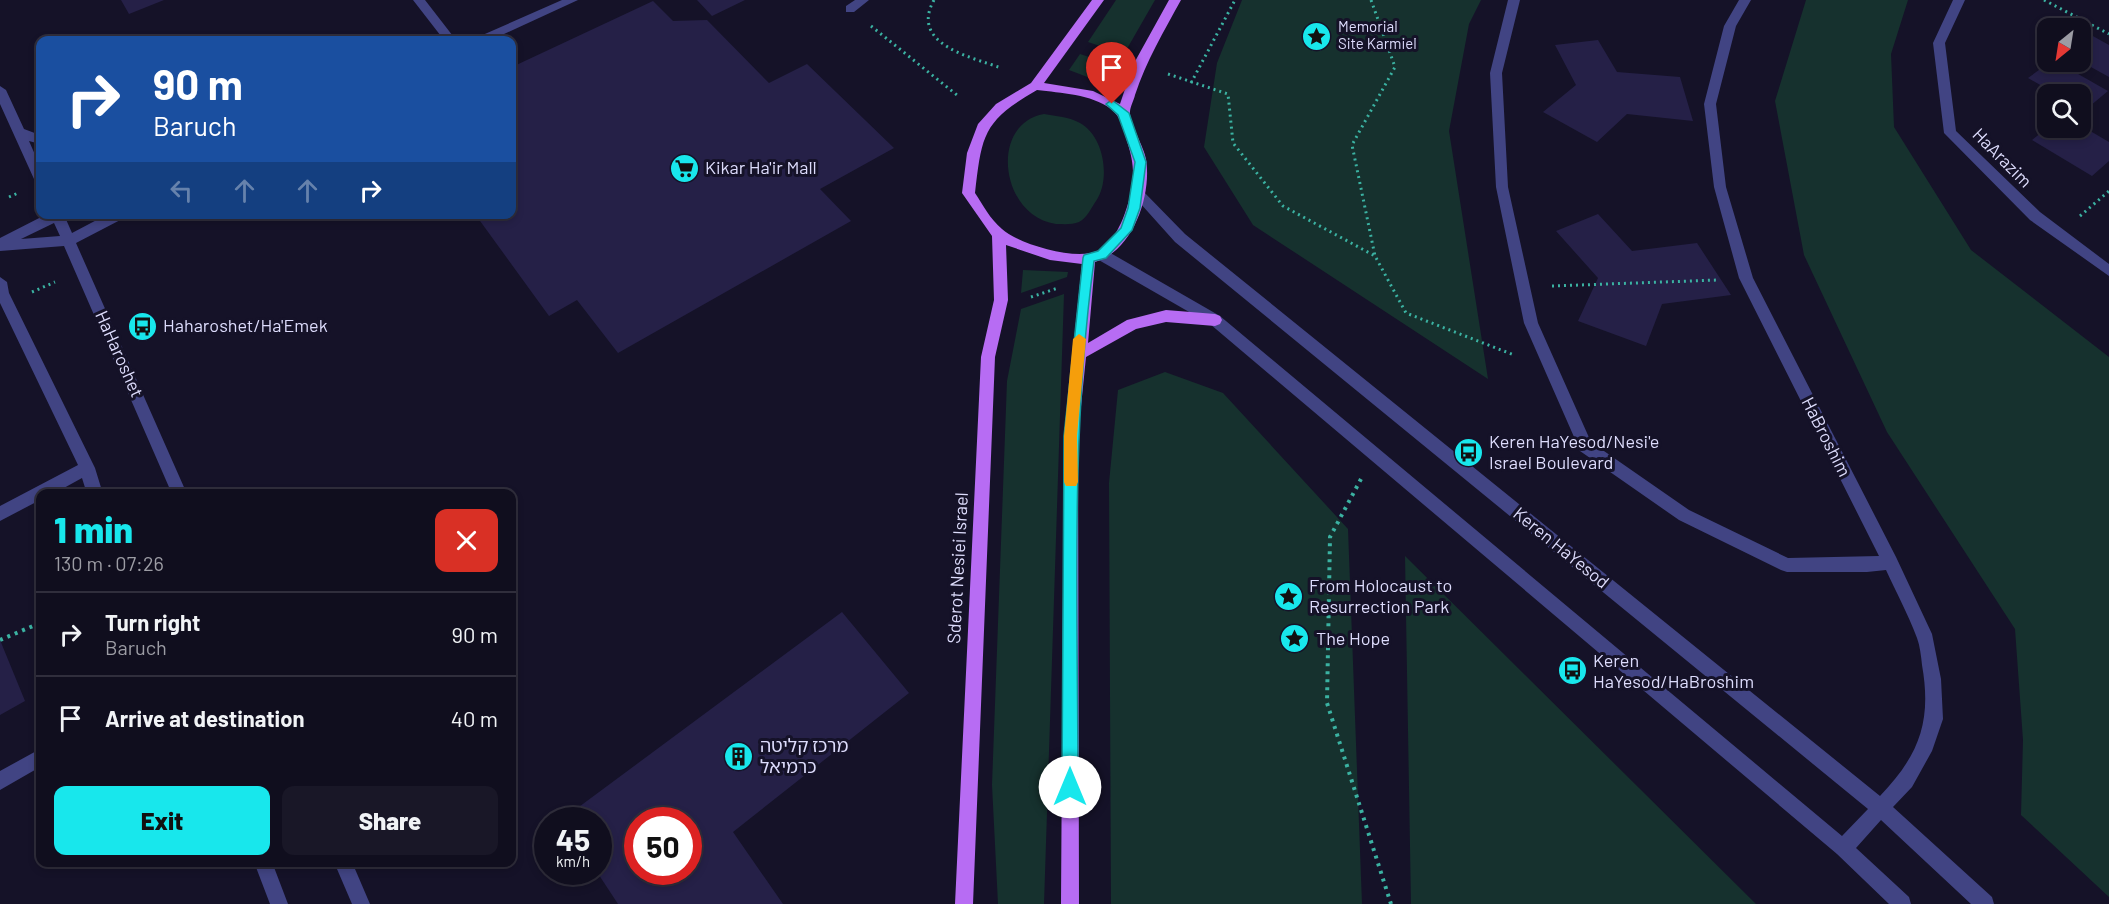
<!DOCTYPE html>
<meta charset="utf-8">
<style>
body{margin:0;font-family:Barlow,"Noto Sans Hebrew",sans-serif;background:#191727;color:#f1f3f6;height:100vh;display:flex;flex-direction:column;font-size:22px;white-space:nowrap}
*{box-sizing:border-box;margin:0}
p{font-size:20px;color:#9c9ca4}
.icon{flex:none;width:33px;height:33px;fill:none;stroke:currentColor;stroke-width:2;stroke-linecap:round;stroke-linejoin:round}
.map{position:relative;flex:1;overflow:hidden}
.panel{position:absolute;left:36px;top:489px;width:480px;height:378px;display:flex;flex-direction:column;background:#100e1e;border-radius:12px;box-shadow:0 3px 9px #0003,0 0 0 2px #302e3c}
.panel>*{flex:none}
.banner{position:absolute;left:36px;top:36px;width:480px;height:183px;border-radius:12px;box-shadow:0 3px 9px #0003,0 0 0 2px #302e3c;background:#1a4fa0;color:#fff;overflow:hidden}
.needle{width:39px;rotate:210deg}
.buttons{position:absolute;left:2037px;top:18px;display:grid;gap:12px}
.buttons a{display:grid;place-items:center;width:54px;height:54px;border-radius:12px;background:#100e1e;box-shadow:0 3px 9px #0003,0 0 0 2px #302e3c;font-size:30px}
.speed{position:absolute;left:534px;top:807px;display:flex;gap:12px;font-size:30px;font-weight:700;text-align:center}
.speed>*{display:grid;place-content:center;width:78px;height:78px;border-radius:50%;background:#100e1e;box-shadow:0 3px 9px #0003,0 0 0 2px #302e3c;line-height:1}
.speed small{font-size:15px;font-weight:400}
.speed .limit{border:9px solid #d22;background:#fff;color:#111}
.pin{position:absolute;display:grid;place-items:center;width:51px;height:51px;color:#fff;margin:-62px -26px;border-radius:50% 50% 50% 0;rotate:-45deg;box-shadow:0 0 6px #0007}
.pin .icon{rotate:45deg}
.me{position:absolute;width:66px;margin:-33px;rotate:0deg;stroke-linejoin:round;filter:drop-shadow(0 0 4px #0008)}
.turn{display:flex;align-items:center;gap:21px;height:126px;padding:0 18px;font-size:27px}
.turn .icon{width:78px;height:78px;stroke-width:2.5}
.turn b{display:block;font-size:42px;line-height:51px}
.lanes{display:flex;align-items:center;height:57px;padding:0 18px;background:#0003;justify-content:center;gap:30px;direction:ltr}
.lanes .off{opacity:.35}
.round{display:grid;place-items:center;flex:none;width:63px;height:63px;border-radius:12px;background:#191727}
.headline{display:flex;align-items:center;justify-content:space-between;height:102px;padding:0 18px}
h1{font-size:36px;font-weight:800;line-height:45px;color:#18e7ec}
.cta{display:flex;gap:12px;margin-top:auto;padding:12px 18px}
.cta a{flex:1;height:69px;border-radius:12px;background:#18e7ec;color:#111;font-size:24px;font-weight:800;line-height:69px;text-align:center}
.cta a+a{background:#191727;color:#f1f3f6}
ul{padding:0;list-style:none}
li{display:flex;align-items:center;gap:18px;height:84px;padding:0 18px;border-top:2px solid #302e3c}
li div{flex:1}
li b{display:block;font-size:22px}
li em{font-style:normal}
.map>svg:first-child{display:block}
.green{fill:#16312e}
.building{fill:#252047;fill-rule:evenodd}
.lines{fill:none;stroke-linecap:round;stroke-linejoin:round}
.path-far1{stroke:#3bb2a2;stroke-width:3;stroke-dasharray:2 4;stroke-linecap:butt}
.path{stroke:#3bb2a2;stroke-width:4;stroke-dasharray:3 5;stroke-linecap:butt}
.minor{fill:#414483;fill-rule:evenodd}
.major{fill:#b76cf3;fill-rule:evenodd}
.route{fill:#18e7ec;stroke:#109699;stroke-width:1.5}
.slow{fill:#f59e0b}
.labels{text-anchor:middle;stroke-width:6;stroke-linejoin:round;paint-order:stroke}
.far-poi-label{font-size:15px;fill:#dddcfc;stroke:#151228;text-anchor:start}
.street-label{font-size:18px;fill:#dddcfc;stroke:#151228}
.poi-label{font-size:18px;fill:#dddcfc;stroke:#151228;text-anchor:start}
</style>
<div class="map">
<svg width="2109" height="904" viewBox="0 0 2109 904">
<rect width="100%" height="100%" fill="#151228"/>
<path class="green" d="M1116,0H1155L1124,54L1088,42Z
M1242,0H1481L1469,24L1449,131L1488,379L1253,225L1204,147L1217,63Z
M1806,0H1908L1891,54L1894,127L1971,250L2109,357V897L2021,815L2023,740L2015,629L1887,432L1804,255L1775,101Z
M1080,54L1120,67L1111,86L1069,70Z
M1044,114C1056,116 1069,117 1080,123C1104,136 1111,179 1096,201C1091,208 1087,218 1079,222C1072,225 1063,224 1056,224C1001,217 988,124 1044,114Z
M1023,270L1068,272L1067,277L1021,293Z
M1064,294L1044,904H998L992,785L1007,381L1021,309Z
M1165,372L1223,393L1348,529L1362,904H1111L1109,483L1118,390Z
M1405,556L1756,904H1411Z"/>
<path class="building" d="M121,0H164L129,14Z
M697,0H745L712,16Z
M653,1L673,21L707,20L769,83L807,64L894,148L820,189L851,221L618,353L577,300L549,316L475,214H512V67Z
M2082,30L2109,45V77L2080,61Z
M1598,40L1617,72L1680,77L1693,121L1627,114L1597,142L1543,112L1576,85L1555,45Z
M2050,62H2057L2108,91L2084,111L2080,109V94H2056L2028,78Z
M2080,125L2109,142V161L2092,176L2032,140L2047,128H2080Z
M1598,214L1632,251L1697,243L1731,295L1662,304L1646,346L1578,321L1598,278L1556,231Z
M842,612L909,693L733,832L783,904H618L597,872L598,820H565L564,818ZM638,820H688V872H638Z
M0,640L25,701L0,715Z"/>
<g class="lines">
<path class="path-far1" d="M934,0C909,45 972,57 1001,68
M1371,0L1395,67L1352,145L1375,256
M2044,0L2109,34
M871,26L957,95
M1096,51L1114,57
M1168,74L1228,94L1233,143L1283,206L1375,256L1406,313L1514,355
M1191,83L1235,0
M9,197L18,193
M2080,216L2109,191
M1552,286L1718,280
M32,292L55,282
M1031,297L1058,288"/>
<path class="path" d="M1361,479L1330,537L1327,703L1391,904
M0,640L40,623"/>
<path class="minor" d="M413,0H425L456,40H444Z
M562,0H578L491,40H476L478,37Z
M855,0H869L854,12H846V6Z
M1508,0H1520L1502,73L1508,187L1538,323L1591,442L1689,510L1788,558L1879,556L1739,278L1714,187L1704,104L1724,26L1739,0H1751L1736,26L1716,104L1726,187L1753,278L1896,557L1932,634L1941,679L1943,719L1932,751L1912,787L1893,807L1992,897L1994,904H1971L1881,820L1856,848L1909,897L1911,904H1889L1837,854L1210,324L1097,259L1095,255L1097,251H1107L1220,316L1842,836L1868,809L1175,242L1131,193L1132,190H1142L1185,234L1880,796C1919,755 1932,722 1922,665C1921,656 1920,646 1917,638C1908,614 1896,592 1886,570L1867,572H1787L1781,570L1679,520L1580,451L1578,446L1524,323L1496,187L1490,73Z
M1953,0H1965L1945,43L1956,131L2040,212L2109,264V276L2030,220L1944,133L1933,43Z
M0,86L6,90L24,129L40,135V144L29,141L40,166V184L34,179L0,104Z
M47,214H66L65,217L72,233L108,214H127L126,217L76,243L187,494H172L64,246L0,251V238ZM54,223L60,236L21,239Z
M0,277L7,282L9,293L95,468L103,494H87L82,478L53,494H40V500L0,521V506L78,465L0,303Z
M40,749V767L0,790V771Z
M254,862H272L288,904H270Z
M334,862H352L370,904H352Z"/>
<path class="major" d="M1092,0H1104L1044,83L1093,91L1120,104L1133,65L1169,0H1181C1164,31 1146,61 1135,95C1134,100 1130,107 1130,112C1129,122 1144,147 1146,159C1152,195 1133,251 1095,262L1088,343L1127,320L1166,310L1215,314L1220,316L1222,320L1220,324L1215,326L1166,322L1136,329L1086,357L1078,436L1079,904H1061L1064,436L1082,264L1050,260L1006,245L1008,300L995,357L973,904H955L981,357L994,300L992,236L962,193L967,153L978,124L996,104L1031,83ZM1037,90C1061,93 1091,94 1111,109C1122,118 1123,129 1127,141C1135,166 1135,182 1127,207C1122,223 1113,244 1097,251C1076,261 1018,244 1002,229C990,219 983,205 975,193C982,134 983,121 1037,90Z"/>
</g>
<path class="route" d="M1112,100L1129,113L1146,162L1140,208L1132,230L1106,258L1094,261C1070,435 1078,612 1078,787L1076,793L1070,795L1065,793L1062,787L1064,436L1083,258L1084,255L1098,251L1121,228L1128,208L1135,162L1118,115L1106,104Z"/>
<path class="slow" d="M1079,334L1086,339L1077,436L1078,482L1076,486H1066L1064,482V436L1073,339Z"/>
<defs>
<symbol id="sight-disc" viewBox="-11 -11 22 22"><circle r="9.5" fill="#18e7ec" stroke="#151228"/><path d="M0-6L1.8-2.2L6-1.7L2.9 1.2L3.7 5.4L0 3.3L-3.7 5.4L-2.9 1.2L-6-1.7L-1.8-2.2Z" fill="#111"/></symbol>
<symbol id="supermarket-disc" viewBox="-11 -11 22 22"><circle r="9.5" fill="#18e7ec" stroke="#151228"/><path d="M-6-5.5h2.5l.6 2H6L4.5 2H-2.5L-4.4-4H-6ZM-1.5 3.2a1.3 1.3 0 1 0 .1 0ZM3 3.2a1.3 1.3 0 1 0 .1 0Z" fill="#111"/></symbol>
<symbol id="bus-disc" viewBox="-11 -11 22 22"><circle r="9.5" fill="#18e7ec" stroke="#151228"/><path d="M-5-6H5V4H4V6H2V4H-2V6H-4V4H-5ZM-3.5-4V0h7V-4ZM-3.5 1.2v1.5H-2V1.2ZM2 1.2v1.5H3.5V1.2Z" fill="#111"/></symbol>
<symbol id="building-disc" viewBox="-11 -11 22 22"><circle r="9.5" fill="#18e7ec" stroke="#151228"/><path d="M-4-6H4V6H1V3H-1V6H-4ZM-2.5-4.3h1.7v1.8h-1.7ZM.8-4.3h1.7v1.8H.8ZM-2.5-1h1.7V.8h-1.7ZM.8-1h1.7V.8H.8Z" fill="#111"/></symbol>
</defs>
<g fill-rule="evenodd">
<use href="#sight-disc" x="1300" y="20" width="33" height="33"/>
<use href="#supermarket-disc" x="668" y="152" width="33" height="33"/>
<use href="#bus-disc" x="126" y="310" width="33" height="33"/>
<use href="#bus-disc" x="1452" y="436" width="33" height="33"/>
<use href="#sight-disc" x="1272" y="580" width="33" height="33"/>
<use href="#sight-disc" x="1278" y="622" width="33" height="33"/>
<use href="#bus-disc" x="1556" y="654" width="33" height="33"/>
<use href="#building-disc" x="722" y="740" width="33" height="33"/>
</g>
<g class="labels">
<g class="far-poi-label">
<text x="1338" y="32">Memorial<tspan x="1338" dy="17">Site Karmiel</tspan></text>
</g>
<g class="street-label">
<text transform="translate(2002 158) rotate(45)" y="6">HaArazim</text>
<text transform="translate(119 354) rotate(66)" y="6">HaHaroshet</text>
<text transform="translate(1826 437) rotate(63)" y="6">HaBroshim</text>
<text transform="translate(1561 548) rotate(39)" y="6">Keren HaYesod</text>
<text transform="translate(958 568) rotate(-87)" y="6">Sderot Nesiei Israel</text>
</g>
<g class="poi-label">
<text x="705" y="174">Kikar Ha'ir Mall</text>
<text x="163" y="332">Haharoshet/Ha'Emek</text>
<text x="1489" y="448">Keren HaYesod/Nesi'e<tspan x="1489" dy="21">Israel Boulevard</tspan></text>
<text x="1309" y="592">From Holocaust to<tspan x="1309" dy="21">Resurrection Park</tspan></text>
<text x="1316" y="645">The Hope</text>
<text x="1593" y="667">Keren<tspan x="1593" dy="21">HaYesod/HaBroshim</tspan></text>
<text x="760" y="752">מרכז קליטה<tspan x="760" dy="21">כרמיאל</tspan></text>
</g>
</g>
</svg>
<div class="buttons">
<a><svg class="needle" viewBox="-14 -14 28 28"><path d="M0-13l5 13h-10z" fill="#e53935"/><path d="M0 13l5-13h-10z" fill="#9c9ca4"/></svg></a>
<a><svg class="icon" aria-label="search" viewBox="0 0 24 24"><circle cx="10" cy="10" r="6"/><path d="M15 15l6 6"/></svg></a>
</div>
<div class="speed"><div>45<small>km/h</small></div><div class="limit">50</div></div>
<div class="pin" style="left:1112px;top:104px;background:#d93025"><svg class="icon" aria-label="arrive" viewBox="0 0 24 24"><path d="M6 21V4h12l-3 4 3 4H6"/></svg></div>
<svg class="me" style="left:1070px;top:787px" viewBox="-20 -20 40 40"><circle r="19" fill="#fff"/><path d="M0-13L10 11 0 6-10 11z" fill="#18e7ec"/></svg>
<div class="banner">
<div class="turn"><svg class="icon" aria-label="right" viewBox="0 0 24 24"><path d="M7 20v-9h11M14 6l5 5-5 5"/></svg><div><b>90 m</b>Baruch</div></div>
<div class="lanes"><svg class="icon off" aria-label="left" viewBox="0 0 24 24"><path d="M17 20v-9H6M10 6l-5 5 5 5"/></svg><svg class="icon off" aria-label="ahead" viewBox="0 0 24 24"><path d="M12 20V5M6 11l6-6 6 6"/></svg><svg class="icon off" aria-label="ahead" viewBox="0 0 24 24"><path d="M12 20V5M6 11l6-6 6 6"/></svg><svg class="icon" aria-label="right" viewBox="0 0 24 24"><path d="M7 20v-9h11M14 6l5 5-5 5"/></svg></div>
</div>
<section class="panel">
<div class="headline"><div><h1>1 min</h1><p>130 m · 07:26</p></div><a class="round" style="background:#d93025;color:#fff"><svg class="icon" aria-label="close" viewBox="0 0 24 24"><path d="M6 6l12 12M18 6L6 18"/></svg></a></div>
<ul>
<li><svg class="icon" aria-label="right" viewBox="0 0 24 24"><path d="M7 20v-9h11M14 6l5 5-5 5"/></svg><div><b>Turn right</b><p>Baruch</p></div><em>90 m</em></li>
<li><svg class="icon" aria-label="arrive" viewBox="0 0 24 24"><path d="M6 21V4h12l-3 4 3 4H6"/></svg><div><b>Arrive at destination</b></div><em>40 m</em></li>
</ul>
<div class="cta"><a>Exit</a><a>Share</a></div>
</section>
</div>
